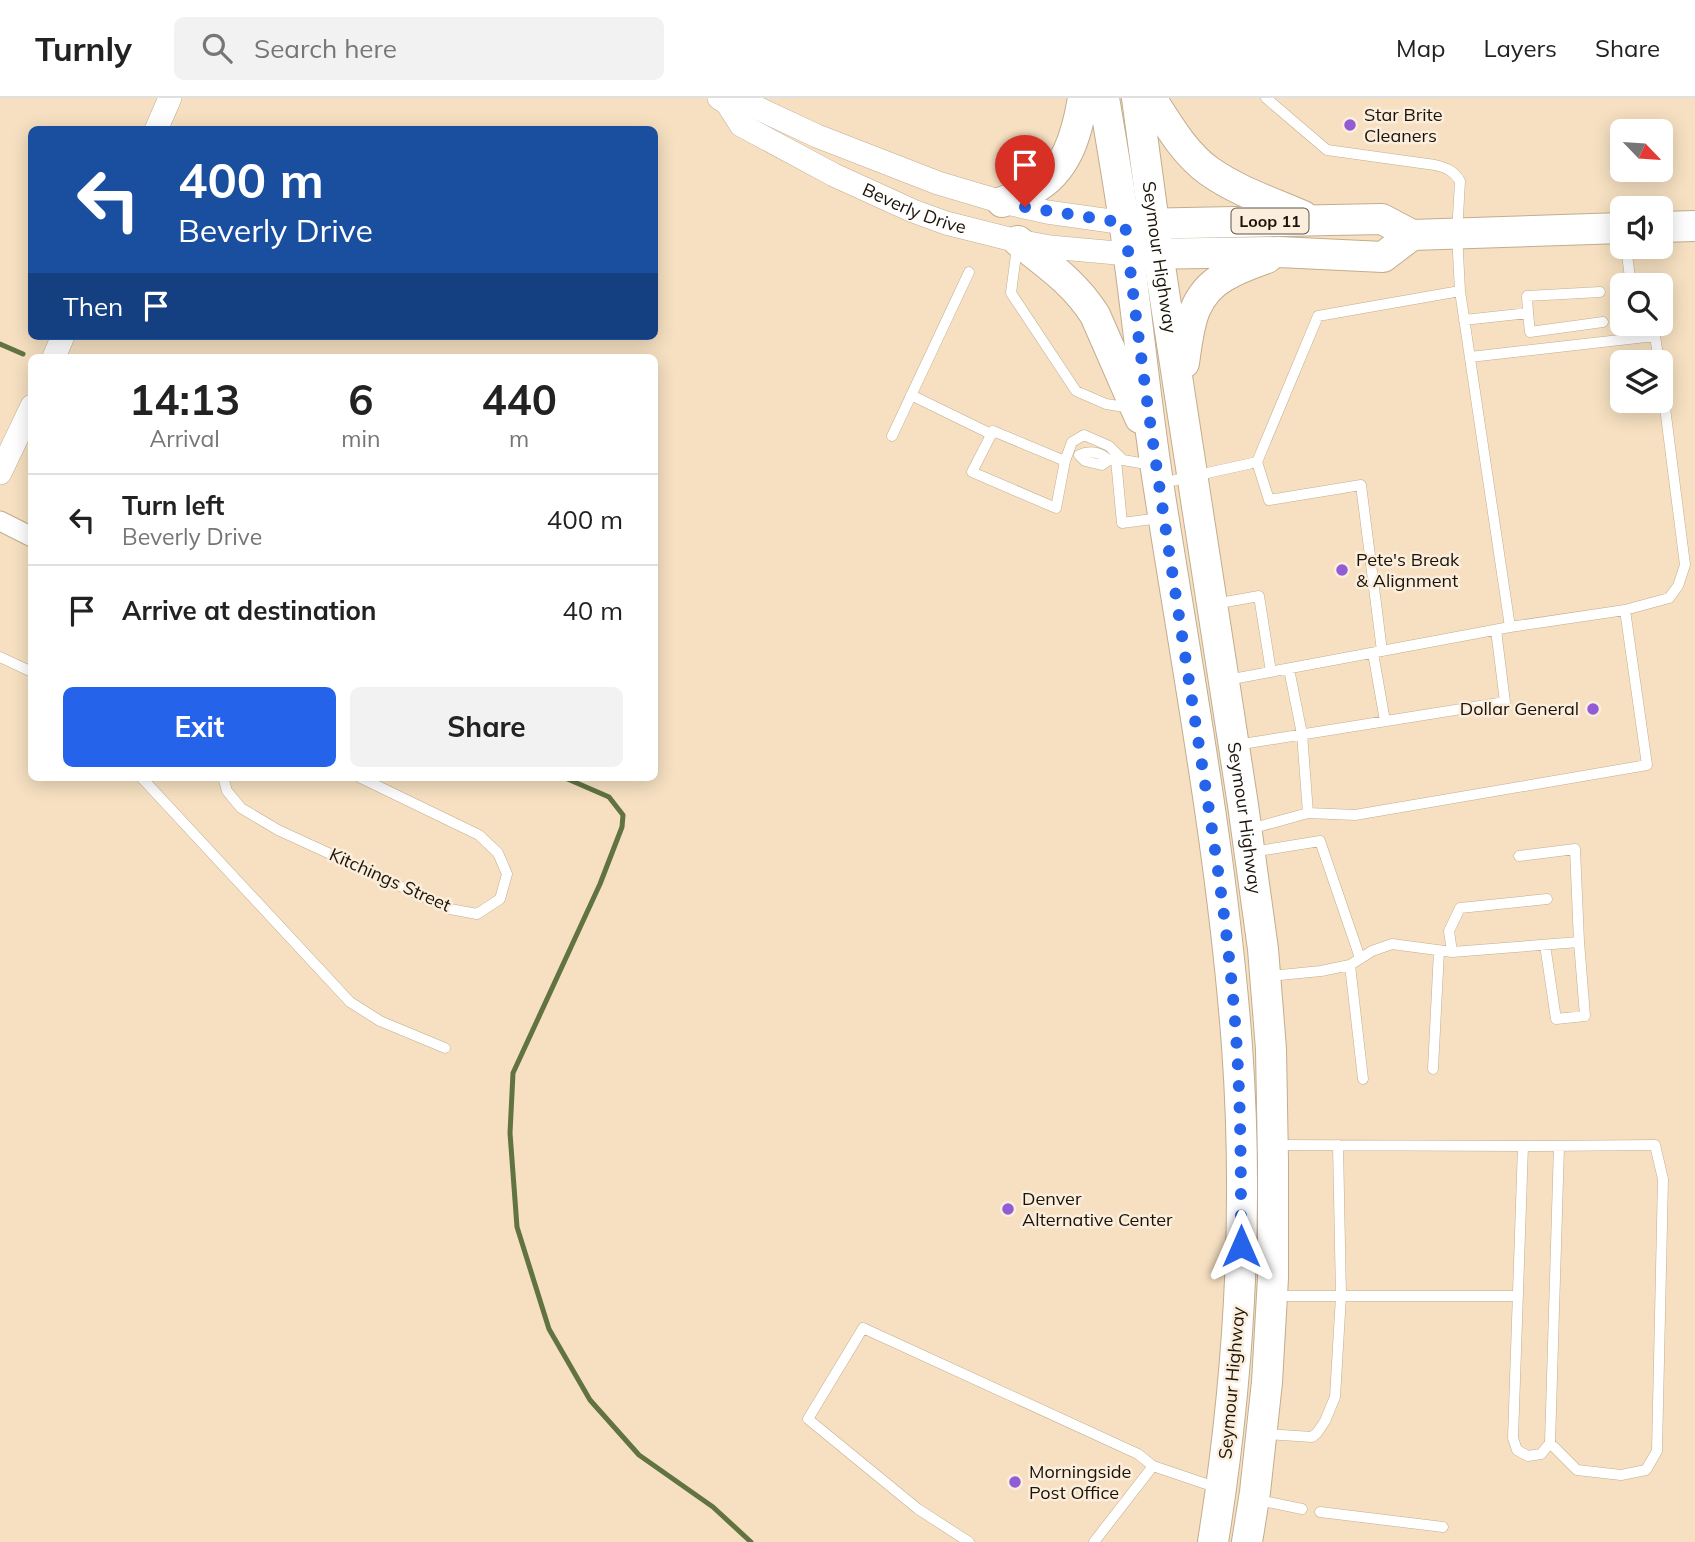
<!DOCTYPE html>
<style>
body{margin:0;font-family:Mulish,sans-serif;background:#f2f2f2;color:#222;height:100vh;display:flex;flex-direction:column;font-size:26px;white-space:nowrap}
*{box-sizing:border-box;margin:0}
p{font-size:23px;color:#767676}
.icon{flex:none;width:38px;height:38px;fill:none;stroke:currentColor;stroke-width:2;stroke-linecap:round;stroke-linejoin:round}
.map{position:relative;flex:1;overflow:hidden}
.side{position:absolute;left:28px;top:256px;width:630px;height:427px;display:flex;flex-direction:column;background:#fff;border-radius:10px;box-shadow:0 4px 18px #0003}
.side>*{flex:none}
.top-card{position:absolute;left:28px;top:28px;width:630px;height:214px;border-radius:10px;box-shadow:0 4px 18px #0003;background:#1a4fa0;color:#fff;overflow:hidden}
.needle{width:46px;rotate:115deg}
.controls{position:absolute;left:1610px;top:21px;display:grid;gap:14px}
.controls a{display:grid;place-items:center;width:63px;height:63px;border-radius:10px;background:#fff;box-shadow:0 4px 18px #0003;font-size:35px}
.pin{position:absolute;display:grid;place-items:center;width:60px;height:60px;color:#fff;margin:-72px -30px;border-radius:50% 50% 50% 0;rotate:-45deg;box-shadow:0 0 7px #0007}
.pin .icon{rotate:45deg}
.me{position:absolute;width:77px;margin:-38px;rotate:0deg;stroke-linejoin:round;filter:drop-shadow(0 0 5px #0008)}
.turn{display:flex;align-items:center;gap:24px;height:147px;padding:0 35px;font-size:32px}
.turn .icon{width:91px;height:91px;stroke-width:2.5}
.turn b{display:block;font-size:49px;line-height:60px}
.then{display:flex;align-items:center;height:66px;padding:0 35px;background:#0003;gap:14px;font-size:26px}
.eta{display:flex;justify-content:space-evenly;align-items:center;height:119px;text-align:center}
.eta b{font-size:42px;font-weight:700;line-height:49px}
.cta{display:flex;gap:14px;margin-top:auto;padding:14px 35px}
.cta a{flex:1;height:80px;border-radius:10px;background:#2563eb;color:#fff;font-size:28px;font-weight:700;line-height:80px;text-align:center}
.cta a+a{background:#f2f2f2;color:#222}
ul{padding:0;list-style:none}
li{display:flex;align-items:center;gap:21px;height:91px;padding:0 35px;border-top:2px solid #e0e0e0}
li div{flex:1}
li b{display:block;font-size:26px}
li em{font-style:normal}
header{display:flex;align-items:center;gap:42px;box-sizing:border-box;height:98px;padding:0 35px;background:#fff;border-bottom:2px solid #e0e0e0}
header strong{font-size:33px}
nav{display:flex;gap:38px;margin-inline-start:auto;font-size:24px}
.search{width:490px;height:63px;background:#f2f2f2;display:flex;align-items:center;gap:18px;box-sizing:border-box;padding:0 24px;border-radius:10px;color:#767676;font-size:26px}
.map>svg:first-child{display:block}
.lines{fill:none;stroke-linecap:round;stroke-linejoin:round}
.stream{stroke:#607340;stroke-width:5}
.service-casing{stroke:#c2ad8f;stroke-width:11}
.minor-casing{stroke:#c2ad8f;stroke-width:21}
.tertiary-casing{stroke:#c2ad8f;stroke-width:24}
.primary-casing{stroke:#c2ad8f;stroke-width:32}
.service{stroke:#fff;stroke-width:10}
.minor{stroke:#fff;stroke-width:19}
.tertiary{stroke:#fff;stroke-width:23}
.primary{stroke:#fff;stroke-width:30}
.route{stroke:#2563eb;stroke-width:12;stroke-dasharray:0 21.6}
.poi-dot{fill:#925cd5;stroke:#fceedc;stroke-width:2.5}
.labels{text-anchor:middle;stroke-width:5;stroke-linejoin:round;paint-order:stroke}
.shield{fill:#fceedc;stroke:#5e5548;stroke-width:2}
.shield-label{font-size:16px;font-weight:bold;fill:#1b1308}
.poi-label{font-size:18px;fill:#1b1308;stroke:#fceedc;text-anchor:start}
.street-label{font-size:18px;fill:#1b1308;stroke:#fceedc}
</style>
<header>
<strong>Turnly</strong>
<div class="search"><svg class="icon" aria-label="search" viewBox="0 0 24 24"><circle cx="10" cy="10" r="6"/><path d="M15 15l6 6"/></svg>Search here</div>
<nav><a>Map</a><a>Layers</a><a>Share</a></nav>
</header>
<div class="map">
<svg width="1695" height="1444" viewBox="0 0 1695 1444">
<rect width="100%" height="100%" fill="#f6e0c1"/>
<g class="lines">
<path class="stream" d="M0,246L23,256
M563,679L609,699L623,717L622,729L600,786L513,975L510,1035L517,1129L549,1231L590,1302L639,1357L713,1409L751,1444"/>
<defs>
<path id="service" d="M1266,0L1327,52L1435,67C1447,70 1454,73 1460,83L1457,136L1460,193
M1017,149L1011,195L1076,293L1106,306L1131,310
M1626,149L1631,187
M1528,215L1527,198L1600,194
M1464,222L1528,215L1530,234L1603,224
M1635,226L1637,240
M1470,259L1655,238L1659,264
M911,297L991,336
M892,338L969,174
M1109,362L1102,367L1085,363L1079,357C1090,352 1100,354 1109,362H1119
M1116,362L1122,425L1160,420
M1065,363L993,333L972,374L1056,410L1065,363L1072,344L1084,337L1109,348L1123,362L1152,367
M1257,364L1269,402L1361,387L1382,553
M1162,385L1257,364L1318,218L1460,193L1510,529L1227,582
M1214,506L1259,498L1271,574
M1625,512L1669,500L1678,488L1685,467L1661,278
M1373,555L1385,623
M0,559L32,574
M1236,647L1505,604L1496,532
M141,679L350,904L380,923L445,950
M223,679L227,693L241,710L278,732L450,811L477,816L500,801L507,776L498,755L479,737L359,679
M1308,715L1355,717L1647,667L1625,512L1510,529
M1250,731L1308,715L1302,636L1289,571
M1252,754L1320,743L1360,860
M1545,847L1556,921L1585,918L1579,844
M1452,854L1449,833L1460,810L1547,801
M1350,867L1363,981
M1269,878L1321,873L1350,867L1372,853L1392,846L1452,854L1579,844L1575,751L1519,758
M1433,971L1439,853
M1277,1047L1541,1048L1655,1047L1663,1081L1657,1353L1646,1372L1621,1377L1577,1372L1550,1345
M1523,1048L1513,1340L1517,1352L1528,1358L1541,1356L1550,1345L1559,1048
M1276,1198H1518
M1265,1336L1312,1339L1317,1335L1325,1323L1335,1299L1341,1198L1338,1047
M1258,1402L1302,1411
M1320,1414L1443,1429
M969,1444L918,1411L808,1321L863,1230L1138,1356L1153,1368L1218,1390
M1094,1444L1153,1368"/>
<path id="minor" d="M0,423L32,439"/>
<g id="tertiary">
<path d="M719,0L727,5L753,8L817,38L938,85L1002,104L1047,114L1125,125"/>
<path id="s1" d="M727,5L741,27L834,77L913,113L946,125L1018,143L1050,149L1128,156"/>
<path d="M156,32L170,0"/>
<path d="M54,259L63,238"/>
<path d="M0,375L32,308"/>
</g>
<g id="primary">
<path d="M1104,0C1111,41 1118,82 1124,123C1137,212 1145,302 1159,391C1188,576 1223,761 1237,948C1249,1114 1239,1281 1213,1444"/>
<path id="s2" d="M1137,0L1158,155L1243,707L1263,851L1271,951L1273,1064V1180L1267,1284L1255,1394L1247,1444"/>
<path d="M1151,0C1167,25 1184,55 1209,73C1237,93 1271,104 1303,118"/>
<path d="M1002,104C1012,100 1023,97 1032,92C1067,74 1077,36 1083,0"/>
<path d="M1136,126L1382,121L1412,137L1622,130"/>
<path d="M1661,129L1695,128"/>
<path d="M1018,143C1048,167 1074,184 1095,217L1140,320"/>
<path d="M1140,156L1279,154L1383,159L1412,137"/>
<path d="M1184,265C1189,230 1191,197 1225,178C1238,170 1253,165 1267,160"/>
</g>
</defs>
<use href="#service" class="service-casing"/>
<use href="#minor" class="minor-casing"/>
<use href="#tertiary" class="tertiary-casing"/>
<use href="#primary" class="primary-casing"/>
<use href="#service" class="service"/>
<use href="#minor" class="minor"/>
<use href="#tertiary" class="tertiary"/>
<use href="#primary" class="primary"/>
</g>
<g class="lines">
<path class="route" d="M1025,109L1125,125C1142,283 1167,440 1191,596C1209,714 1230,833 1237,953C1241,1018 1241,1083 1241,1148"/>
</g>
<g class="poi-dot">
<circle cx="1350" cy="27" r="7"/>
<circle cx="1342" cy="472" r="7"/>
<circle cx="1593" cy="611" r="7"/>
<circle cx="1008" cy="1111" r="7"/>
<circle cx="1015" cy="1384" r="7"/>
</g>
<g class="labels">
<rect class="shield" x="1231.5" y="110.5" width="77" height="25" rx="5"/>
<g class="shield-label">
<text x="1270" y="129">Loop 11</text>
</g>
<g class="poi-label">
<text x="1364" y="23">Star Brite<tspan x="1364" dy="21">Cleaners</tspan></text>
<text x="1356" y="468">Pete's Break<tspan x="1356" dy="21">&amp; Alignment</tspan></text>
<text x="1579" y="617" text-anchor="end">Dollar General</text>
<text x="1022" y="1107">Denver<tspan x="1022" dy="21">Alternative Center</tspan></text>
<text x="1029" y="1380">Morningside<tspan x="1029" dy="21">Post Office</tspan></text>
</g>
<g class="street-label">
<text dy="6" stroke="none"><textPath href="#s1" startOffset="219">Beverly Drive</textPath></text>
<text dy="6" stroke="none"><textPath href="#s2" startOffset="161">Seymour Highway</textPath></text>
<text dy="6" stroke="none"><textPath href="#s2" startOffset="728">Seymour Highway</textPath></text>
<text transform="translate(390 782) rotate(24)" y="6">Kitchings Street</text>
<text transform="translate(1232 1285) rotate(-85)" y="6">Seymour Highway</text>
</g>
</g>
</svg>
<div class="controls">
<a><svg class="needle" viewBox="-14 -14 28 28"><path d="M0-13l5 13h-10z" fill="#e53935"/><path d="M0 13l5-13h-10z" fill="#767676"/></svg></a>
<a><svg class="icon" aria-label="sound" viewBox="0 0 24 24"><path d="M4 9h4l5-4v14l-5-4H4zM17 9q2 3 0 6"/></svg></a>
<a><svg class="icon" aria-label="search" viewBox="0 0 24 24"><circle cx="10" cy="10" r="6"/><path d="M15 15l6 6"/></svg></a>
<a><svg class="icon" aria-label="layers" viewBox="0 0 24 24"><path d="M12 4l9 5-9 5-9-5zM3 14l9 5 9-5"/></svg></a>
</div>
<div class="pin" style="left:1025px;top:109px;background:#d93025"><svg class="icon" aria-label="arrive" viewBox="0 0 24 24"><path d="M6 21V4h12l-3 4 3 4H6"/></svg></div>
<svg class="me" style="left:1241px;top:1148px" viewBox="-20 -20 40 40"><path d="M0-17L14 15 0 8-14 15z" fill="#2563eb" stroke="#fff" stroke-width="4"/></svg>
<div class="top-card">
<div class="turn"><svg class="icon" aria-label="left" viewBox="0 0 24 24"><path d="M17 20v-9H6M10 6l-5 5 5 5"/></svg><div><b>400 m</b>Beverly Drive</div></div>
<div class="then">Then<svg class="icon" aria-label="arrive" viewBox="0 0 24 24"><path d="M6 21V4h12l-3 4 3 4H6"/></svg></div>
</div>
<section class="side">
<div class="eta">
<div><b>14:13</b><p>Arrival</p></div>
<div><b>6</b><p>min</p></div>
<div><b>440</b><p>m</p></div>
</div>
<ul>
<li><svg class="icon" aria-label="left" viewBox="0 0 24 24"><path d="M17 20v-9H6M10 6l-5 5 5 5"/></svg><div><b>Turn left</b><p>Beverly Drive</p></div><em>400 m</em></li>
<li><svg class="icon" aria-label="arrive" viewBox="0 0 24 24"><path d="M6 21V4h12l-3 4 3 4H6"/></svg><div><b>Arrive at destination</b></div><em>40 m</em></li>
</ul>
<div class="cta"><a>Exit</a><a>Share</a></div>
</section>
</div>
